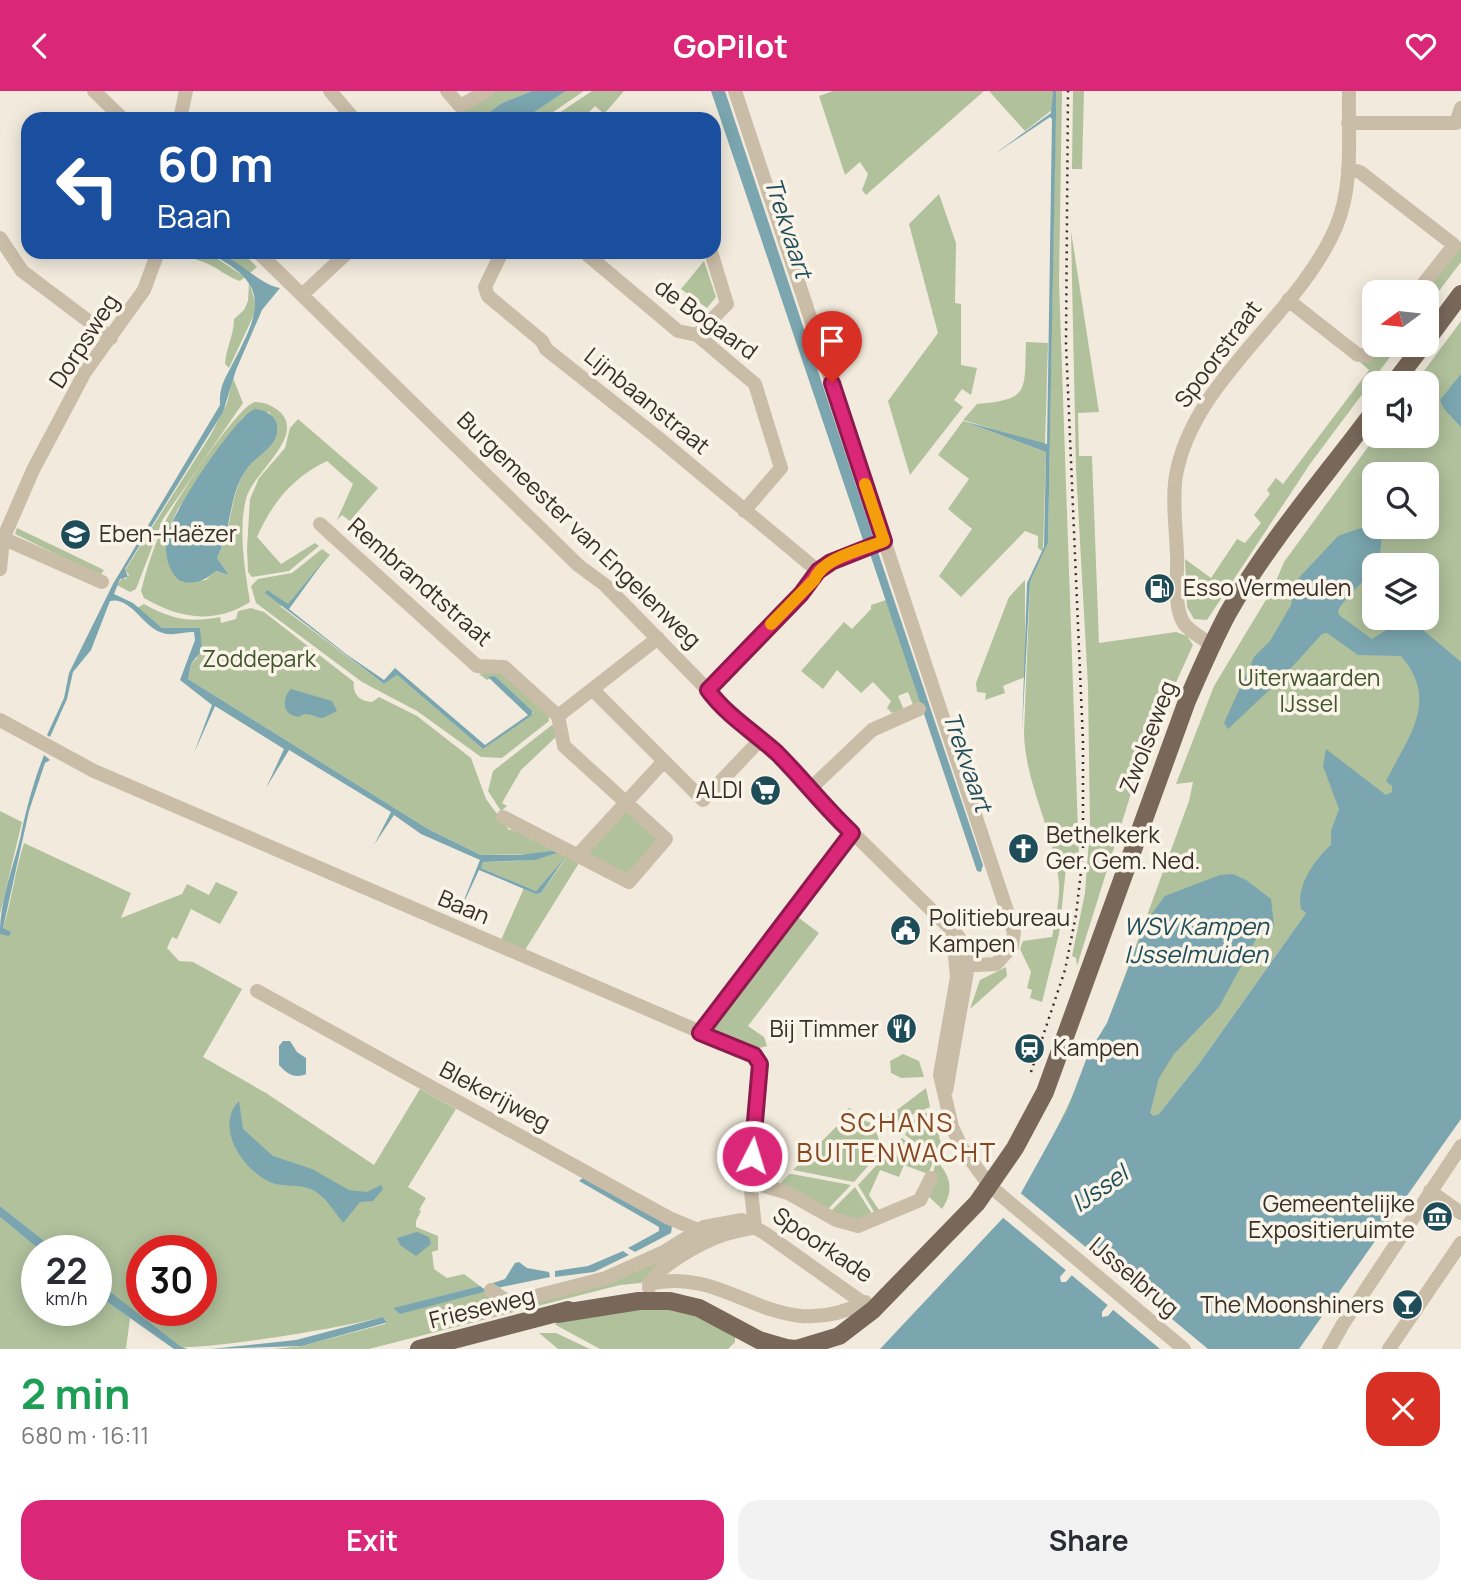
<!DOCTYPE html>
<meta charset="utf-8">
<style>
body{margin:0;font-family:Manrope,sans-serif;background:#f2f2f3;color:#2b2b33;height:100vh;display:flex;flex-direction:column;font-size:26px;white-space:nowrap}
*{box-sizing:border-box;margin:0}
p{font-size:23px;color:#7c7c81}
.icon{flex:none;width:38px;height:38px;fill:none;stroke:currentColor;stroke-width:2;stroke-linecap:round;stroke-linejoin:round}
.map{position:relative;height:1258px;overflow:hidden}
.panel{display:flex;flex-direction:column;background:#fff;flex:1}
.panel>*{flex:none}
.hud{position:absolute;left:21px;top:21px;width:700px;height:147px;border-radius:21px;box-shadow:0 4px 18px #0003;background:#1a4fa0;color:#fff;overflow:hidden}
.needle{width:46px;rotate:255deg}
.fabs{position:absolute;left:1362px;top:189px;display:grid;gap:14px}
.fabs a{display:grid;place-items:center;width:77px;height:77px;border-radius:14px;background:#fff;box-shadow:0 4px 18px #0003;font-size:35px}
.speed{position:absolute;left:21px;top:1144px;display:flex;gap:14px;font-size:35px;font-weight:700;text-align:center}
.speed>*{display:grid;place-content:center;width:91px;height:91px;border-radius:50%;background:#fff;box-shadow:0 4px 18px #0003;line-height:1}
.speed small{font-size:18px;font-weight:400}
.speed .limit{border:10px solid #d22;background:#fff;color:#111}
.pin{position:absolute;display:grid;place-items:center;width:60px;height:60px;color:#fff;margin:-72px -30px;border-radius:50% 50% 50% 0;rotate:-45deg;box-shadow:0 0 7px #0007}
.pin .icon{rotate:45deg}
.me{position:absolute;width:77px;margin:-38px;rotate:5deg;stroke-linejoin:round;filter:drop-shadow(0 0 5px #0008)}
.turn{display:flex;align-items:center;gap:24px;height:147px;padding:0 21px;font-size:32px}
.turn .icon{width:91px;height:91px;stroke-width:2.5}
.turn b{display:block;font-size:49px;line-height:60px}
.round{display:grid;place-items:center;flex:none;width:74px;height:74px;border-radius:21px;background:#f2f2f3}
.head{display:flex;align-items:center;justify-content:space-between;height:119px;padding:0 21px}
h1{font-size:42px;font-weight:700;line-height:52px;color:#1e9e55}
.action{display:flex;gap:14px;margin-top:auto;padding:14px 21px}
.action a{flex:1;height:80px;border-radius:21px;background:#db2777;color:#fff;font-size:28px;font-weight:700;line-height:80px;text-align:center}
.action a+a{background:#f2f2f3;color:#2b2b33}
header{display:flex;justify-content:space-between;align-items:center;height:91px;padding:0 21px;background:#db2777;color:#fff;font-size:32px;font-weight:700}
.map>svg:first-child{display:block}
.green{fill:#b0c19c;fill-rule:evenodd}
.water{fill:#7ba6af;fill-rule:evenodd}
.pier{fill:#f2ebdd}
.lines{fill:none;stroke-linecap:round;stroke-linejoin:round}
.minor{stroke:#cabda8;stroke-width:14}
.major{stroke:#79685a;stroke-width:18}
.rail{stroke:#372f28;stroke-width:2.5;stroke-dasharray:2 5;stroke-linecap:butt}
.route-casing{stroke:#8e194d;stroke-width:18}
.route{stroke:#db2777;stroke-width:12}
.slow{stroke:#f59e0b;stroke-width:12}
.labels{text-anchor:middle;stroke-width:7;stroke-linejoin:round;paint-order:stroke}
.street-label{font-size:23px;fill:#372f28;stroke:#faf4e9}
.poi-label{font-size:23px;fill:#372f28;stroke:#faf4e9;text-anchor:start}
.park-label{font-size:23px;fill:#41562c;stroke:#faf4e9}
.water-label{font-size:24px;font-style:italic;fill:#1e4d59;stroke:#faf4e9}
.quarter-label{font-size:26px;letter-spacing:2px;fill:#864721;stroke:#faf4e9}
</style>
<header><svg class="icon" aria-label="back" viewBox="0 0 24 24"><path d="M15 5l-7 7 7 7"/></svg>GoPilot<svg class="icon" aria-label="heart" viewBox="0 0 24 24"><path d="M12 20l-8-8c-3-5 5-10 8-4 3-6 11-1 8 4z"/></svg></header>
<div class="map">
<svg width="1461" height="1258" viewBox="0 0 1461 1258">
<rect width="100%" height="100%" fill="#f2ebdd"/>
<path class="green" d="M494,0H532L502,12L480,28H463L458,22Z
M566,0H584L543,28H524Z
M592,0H624L604,23L595,15L582,28H550Z
M833,0H984L866,104L862,99L868,83L860,71L845,84L819,5Z
M989,0H1053L1052,19L1025,40Z
M1056,0H1062L1059,191L1079,768L1067,767L1059,843L1042,911L1030,907L1032,899L1027,897L1031,881L1020,858L1023,850L1052,846C1055,829 1060,810 1059,792C1054,740 1025,693 1024,642L1030,491L1048,452Z
M1073,0H1084L1082,78H1072Z
M939,103L956,152L955,212L961,213V274L977,277L971,304L962,298L954,309L963,316L910,384L888,310L938,242L909,133Z
M1071,140L1099,321L1078,322L1079,365H1092L1099,552L1176,541L1187,545L1193,554L1143,664L1077,875L1076,867L1072,865L1085,802L1090,735L1088,595L1076,378Z
M1461,151V171L1426,217V201H1422Z
M180,161H207L245,186L240,190C227,186 218,177 206,172C196,168 189,167 180,161Z
M219,161H242L257,176L250,182Z
M704,170L716,206L707,217L681,198Z
M249,191L257,217L229,277L225,273C226,257 234,244 234,228L244,219L248,210Z
M1461,230V609L1394,698L1201,970L1067,1140L1038,1076L1106,936L1189,710L1193,691L1176,693L1214,595L1273,497L1284,471L1376,345H1426V292H1415ZM1374,383H1426V436H1374ZM1374,474H1426V527H1374Z
M1026,251L1048,252L1045,354L963,329L977,313C1031,309 1024,299 1026,251Z
M1381,254H1399L1310,373L1207,529L1194,528L1187,516L1185,468L1211,487L1237,448L1245,452L1261,432L1254,424L1270,403L1267,399L1276,387L1283,393L1369,279L1360,271Z
M233,287L243,312L163,428L136,498L130,501L117,494L122,487L126,488L129,484L125,479L210,345L227,312Z
M255,311C265,311 273,315 280,321C306,346 252,382 246,408C238,441 245,478 250,511C214,534 178,527 144,507L141,500C147,476 155,452 166,429C177,408 237,315 255,311ZM269,321L278,338C269,360 255,363 244,382C229,409 232,440 217,467L229,484L215,480L206,489L182,491L171,479L170,435L178,418L243,326Z
M298,328L378,397L350,430L342,424L337,429L353,393L327,370C293,386 272,412 257,446L281,473L315,452L319,455L289,480L252,486L248,481L247,457L250,408L259,387L285,357L290,337Z
M963,330L1046,361L1043,461L1038,457V445L1025,440L961,506L939,485L972,438L948,418L969,388L938,364Z
M17,437L104,479L102,482L99,484L15,443Z
M322,458L330,464L288,513L280,515L384,593L397,584L483,658L533,622L495,585L487,589L479,583L497,579L548,623L549,630L502,667L481,666L417,620L362,591L256,512L251,495L258,488L292,482Z
M1025,489V586L1003,595L1005,602L985,609L986,602L977,601L976,592L1009,506Z
M886,509L922,614L914,616L908,601L898,605L904,619L892,622L887,617L891,610L873,591L861,602L837,579L823,598L801,580L844,531L852,538L871,518V514Z
M144,513C171,528 189,532 220,526L221,532L236,528L238,520L251,517L264,521L354,591C352,603 360,611 372,611L379,606L417,625L471,667L486,708L509,739L520,737L579,772L525,859L501,849L524,797L536,803L541,802L566,767L536,800L481,777L483,771L519,770L555,763L481,764L428,738L188,588L191,573L197,567L200,537H162L137,517Z
M552,634L555,636L557,645L521,679L502,712L507,715L501,720L488,700L493,680Z
M624,718L659,746L628,785L588,765V758Z
M0,720L22,731L0,823Z
M24,752L131,802L121,827L182,803L187,793L209,804L216,791L238,801L220,833L191,818L177,848L172,846L167,857L179,870L193,871L242,898L203,966L266,1002L374,1074L420,998L456,1018L408,1096L426,1107L419,1119L421,1120L416,1130V1136L438,1145V1159L432,1161L434,1178L447,1187L464,1183L480,1195L394,1217L487,1200L493,1220L595,1193L692,1148L731,1133L657,1175L641,1192L620,1194L369,1258H274L302,1255L385,1233L387,1230L383,1226C346,1236 213,1258 182,1256C156,1244 120,1209 96,1190V1160H57L0,1115V842L10,841L3,837C12,808 15,780 24,752ZM142,1160H201V1220H142Z
M795,824L819,842L748,935L764,946L767,955L755,958L714,940L711,938Z
M1006,876L1007,885L970,918L980,889Z
M903,963L919,970L924,986L901,987L891,982L890,970Z
M926,997L930,1016L913,1023L902,1042L887,1033L885,1028Z
M849,1017L856,1022L857,1027L874,1033L882,1059L854,1091L793,1079L842,1030L841,1023Z
M932,1020L947,1074L905,1044L916,1026Z
M902,1047L934,1069L928,1083L904,1074L899,1086L880,1079L869,1104L881,1122L876,1124L858,1094Z
M936,1069C950,1084 955,1099 942,1118L928,1105Z
M789,1083H792L851,1094L828,1118L780,1093Z
M855,1096L874,1126L857,1130L831,1120Z
M0,1126L41,1160H37V1220H96V1203L130,1227L126,1258H0Z
M675,1214L735,1244V1251L728,1258H600L554,1233L585,1224Z
M539,1242H556L590,1258H558Z"/>
<path class="water" d="M532,0H566L524,28H480L502,12Z
M711,0H725L873,446L863,449Z
M1053,0H1056V24L1048,452L1030,491L1022,642L1027,492L1044,456L1046,361L963,330L1047,353L1052,28L1050,26L993,64L1051,22Z
M207,161C234,161 256,193 280,197L262,219L236,279L223,321L125,478L128,486L120,488L114,503L133,512L162,537H200L202,559L191,573L188,588L428,738L481,764H519L552,760L557,762L535,769L483,771L481,777L536,800L565,767L541,802L536,803L479,779L458,824L480,769L421,743L394,724L374,754L391,721L289,659L266,697L284,658L215,615L194,662L212,614L180,589L195,549L194,541C182,541 171,546 160,541C143,535 130,505 110,510L91,559L73,581L67,608L50,646L47,644L64,607L69,582L113,493L220,314C219,297 224,289 232,274C262,217 271,193 207,161Z
M1461,283V336L1444,318L1440,309Z
M255,318C268,319 280,328 277,342C274,358 254,366 246,379C228,405 232,439 217,467L229,484L216,480C204,490 195,494 180,490C167,480 164,460 167,445C171,423 236,324 255,318Z
M1364,436L1381,447C1384,479 1353,496 1338,519L1339,524L1372,548L1399,531L1416,533L1461,571V1028L1299,1258H880L1003,1127L1021,1102L1067,1019L1089,961L1107,932L1147,829L1165,805L1220,784L1233,783L1246,789L1271,808L1274,835L1257,846L1219,916L1174,963L1159,987L1150,1022L1154,1025L1159,1023L1201,970L1306,822L1301,818C1296,795 1314,769 1331,754V740L1339,718L1323,675L1326,658L1386,704L1392,701V695L1386,690C1408,646 1440,610 1401,565L1358,564L1327,542L1322,543L1281,588L1228,638L1224,632L1254,566L1270,550L1291,514L1295,491L1338,445ZM1093,1152L1094,1158L1066,1191H1061L1060,1186L1088,1153ZM1130,1187H1135L1136,1192L1108,1225L1102,1226V1221Z
M878,461L983,774L981,781L977,780L870,463Z
M326,467L289,518L346,563L384,589L395,577L485,654L528,624L488,586L495,585L532,620V624L483,658L397,584L384,593L265,502L267,499L288,513Z
M291,598L332,610L337,620L323,627C317,627 312,623 306,623C298,624 303,627 295,625C281,622 283,605 291,598Z
M44,664L50,669L45,672L29,720L3,837L11,841L9,845L0,843C0,809 12,780 20,748C26,719 33,692 44,664Z
M283,950H290L297,961L306,967V983C295,988 287,983 279,974V955Z
M239,1010L243,1038L273,1065L312,1078L349,1099L367,1101L381,1094L383,1098L373,1110L360,1111L343,1132C334,1120 326,1106 313,1099C299,1092 283,1097 270,1091C243,1079 214,1036 239,1010Z
M584,1086L672,1135L671,1142L635,1161L628,1157L659,1140V1136L579,1090Z
M0,1115L57,1160H41L0,1126Z
M417,1141L429,1146L431,1153L416,1165L400,1154L397,1147Z
M623,1160L629,1164L594,1181L555,1186V1180L588,1175Z
M519,1171L527,1177L549,1181L550,1186L497,1197L490,1193L505,1188L515,1172Z
M96,1190L180,1255L187,1258H174L96,1203Z
M480,1195L487,1200L400,1223L393,1217Z
M383,1226L387,1231L385,1232L302,1255L211,1258L296,1249Z"/>
<path class="pier" d="M1018,1100L1088,1158L1068,1181L1001,1125Z
M1089,1158L1130,1193L1110,1216L1069,1182Z
M1130,1193L1208,1258H1160L1111,1217Z"/>
<g class="lines">
<path class="minor" d="M94,0L123,28
M330,0L354,28
M447,0L460,15L487,0
M735,0L1014,841L1012,855L996,873L958,875
M180,28L186,0
M1348,32H1456L1461,17
M1348,78L1360,81L1454,154L1417,201
M0,147L22,180L111,247
M258,161L578,474L605,494L741,633L796,681L809,699L958,845L966,860L968,875L946,1000
M502,161L485,196L488,205L542,250L546,258L657,346L818,480
M584,161L678,240L697,244L755,293L781,377L744,420
M302,204L348,161
M1288,209L1358,264H1368L1375,254
M697,244L727,213L711,161
M320,433L477,575L504,576L558,625
M0,446L102,491
M0,478L3,448L33,379L85,281L144,199L158,161
M1212,554C1204,548 1188,540 1183,531C1173,512 1178,484 1177,463C1176,438 1172,409 1176,384C1194,287 1298,225 1336,136C1354,94 1348,45 1349,0
M593,599L703,709L761,648
M708,599L801,503L818,480L831,471L884,450
M558,625L658,547
M0,629L94,680L754,964L760,978L750,1091L755,1136
M809,699L872,639L919,618
M503,726L629,791L666,748L564,655L558,625
M578,764L663,671
M953,844L957,886L940,984L952,1036L962,1057L990,1095L1184,1258
M257,900L669,1127L698,1139
M700,942L852,742
M750,1091L788,1102L836,1129L858,1135L920,1109L931,1087
M1430,1100L1461,1122
M649,1193C732,1173 774,1258 865,1211
M649,1197C651,1178 704,1150 723,1144C733,1140 745,1139 755,1136
M491,1199L509,1212L606,1187L664,1161L704,1136L742,1129L766,1143L873,1219
M1329,1258L1343,1233L1461,1055
M1389,1258L1461,1152"/>
<path class="major" d="M1426,250L1461,203
M1394,292L1423,254
M557,1223L639,1210H670L699,1217L759,1249L786,1257L796,1258L839,1245L873,1219L977,1112L1015,1057L1045,1001L1187,610C1200,580 1213,550 1228,522C1269,450 1325,386 1374,320
M419,1258L568,1219"/>
<path class="rail" d="M1031,981L1065,879L1076,824L1083,763V651L1066,253L1068,0"/>
</g>
<g class="lines">
<defs>
<path id="route" d="M752,1065L760,973L754,964L700,942L852,742C825,717 803,688 777,662C754,641 727,625 708,599L801,503L818,480L831,471L884,450L832,292"/>
</defs>
<use href="#route" class="route-casing"/>
<use href="#route" class="route"/>
<path class="slow" d="M771,533L814,489C824,466 862,459 884,450L865,393"/>
</g>
<defs>
<symbol id="school-disc" viewBox="-11 -11 22 22"><circle r="9.5" fill="#1e4d59" stroke="#faf4e9"/><path d="M0-5L7-2L0 1L-7-2ZM-4 1L0 2.5L4 1V4Q0 6-4 4Z" fill="#fff"/></symbol>
<symbol id="fuel-disc" viewBox="-11 -11 22 22"><circle r="9.5" fill="#1e4d59" stroke="#faf4e9"/><path d="M-5.5-6h7V0h2V4h1.3V-2.5L3-4.5l.8-.8L6-3V5H2.5V1h-1V6h-7ZM-4.2-4.7v3.2H.2V-4.7Z" fill="#fff"/></symbol>
<symbol id="supermarket-disc" viewBox="-11 -11 22 22"><circle r="9.5" fill="#1e4d59" stroke="#faf4e9"/><path d="M-6-5.5h2.5l.6 2H6L4.5 2H-2.5L-4.4-4H-6ZM-1.5 3.2a1.3 1.3 0 1 0 .1 0ZM3 3.2a1.3 1.3 0 1 0 .1 0Z" fill="#fff"/></symbol>
<symbol id="church-disc" viewBox="-11 -11 22 22"><circle r="9.5" fill="#1e4d59" stroke="#faf4e9"/><path d="M-1.2-6h2.4v3.5h3.3v2.4h-3.3V6h-2.4V-.1h-3.3v-2.4h3.3Z" fill="#fff"/></symbol>
<symbol id="civic-disc" viewBox="-11 -11 22 22"><circle r="9.5" fill="#1e4d59" stroke="#faf4e9"/><path d="M-.6-6.5H3V-4.5H.6V-3L4-1V1h2V6H-6V1h2V-1L-.6-3ZM-1.2 2.5V6h2.4V2.5Z" fill="#fff"/></symbol>
<symbol id="restaurant-disc" viewBox="-11 -11 22 22"><circle r="9.5" fill="#1e4d59" stroke="#faf4e9"/><path d="M-5-6h1v4h1v-4h1v4h1v-4h1v5L-1.5 .5V6h-2V.5L-5-1ZM5-6V6H3V1.5H1.5Q1.5-4 5-6Z" fill="#fff"/></symbol>
<symbol id="station-disc" viewBox="-11 -11 22 22"><circle r="9.5" fill="#1e4d59" stroke="#faf4e9"/><path d="M-3-6H3Q5-6 5-4V2Q5 4 3 4L4.5 6H3L1.5 4h-3L-3 6H-4.5L-3 4Q-5 4-5 2V-4Q-5-6-3-6ZM-3.5-4v3h7v-3ZM-3.5 1v1.5H-2V1ZM2 1v1.5H3.5V1Z" fill="#fff"/></symbol>
<symbol id="museum-disc" viewBox="-11 -11 22 22"><circle r="9.5" fill="#1e4d59" stroke="#faf4e9"/><path d="M0-6L6-3V-2H-6V-3ZM-5-1h2V3h-2ZM-1-1h2V3h-2ZM3-1h2V3H3ZM-6 4H6V6H-6Z" fill="#fff"/></symbol>
<symbol id="bar-disc" viewBox="-11 -11 22 22"><circle r="9.5" fill="#1e4d59" stroke="#faf4e9"/><path d="M-6-5H6L.8 .8V4.5H3.5V6h-7V4.5H-.8V.8Z" fill="#fff"/></symbol>
</defs>
<g fill-rule="evenodd">
<use href="#school-disc" x="58" y="426" width="35" height="35"/>
<use href="#fuel-disc" x="1142" y="480" width="35" height="35"/>
<use href="#supermarket-disc" x="748" y="682" width="35" height="35"/>
<use href="#church-disc" x="1006" y="740" width="35" height="35"/>
<use href="#civic-disc" x="888" y="822" width="35" height="35"/>
<use href="#restaurant-disc" x="884" y="920" width="35" height="35"/>
<use href="#station-disc" x="1012" y="940" width="35" height="35"/>
<use href="#museum-disc" x="1420" y="1108" width="35" height="35"/>
<use href="#bar-disc" x="1390" y="1196" width="35" height="35"/>
</g>
<g class="labels">
<g class="street-label">
<text transform="translate(706 228) rotate(36)" y="8">de Bogaard</text>
<text transform="translate(84 250) rotate(-57)" y="8">Dorpsweg</text>
<text transform="translate(1218 263) rotate(-53)" y="8">Spoorstraat</text>
<text transform="translate(647 310) rotate(39)" y="8">Lijnbaanstraat</text>
<text transform="translate(579 439) rotate(44)" y="8">Burgemeester van Engelenweg</text>
<text transform="translate(420 491) rotate(41)" y="8">Rembrandtstraat</text>
<text transform="translate(1148 646) rotate(-69)" y="8">Zwolseweg</text>
<text transform="translate(464 816) rotate(23)" y="8">Baan</text>
<text transform="translate(495 1005) rotate(28)" y="8">Blekerijweg</text>
<text transform="translate(823 1154) rotate(34)" y="8">Spoorkade</text>
<text transform="translate(1134 1186) rotate(40)" y="8">IJsselbrug</text>
<text transform="translate(482 1217) rotate(-14)" y="8">Frieseweg</text>
</g>
<g class="poi-label">
<text x="99" y="451">Eben-Haëzer</text>
<text x="1183" y="505">Esso Vermeulen</text>
<text x="743" y="707" text-anchor="end">ALDI</text>
<text x="1046" y="752">Bethelkerk<tspan x="1046" dy="26">Ger. Gem. Ned.</tspan></text>
<text x="929" y="835">Politiebureau<tspan x="929" dy="26">Kampen</tspan></text>
<text x="879" y="946" text-anchor="end">Bij Timmer</text>
<text x="1053" y="965">Kampen</text>
<text x="1415" y="1121" text-anchor="end">Gemeentelijke<tspan x="1415" dy="26">Expositieruimte</tspan></text>
<text x="1384" y="1222" text-anchor="end">The Moonshiners</text>
</g>
<g class="park-label">
<text x="259" y="576">Zoddepark</text>
<text x="1309" y="595">Uiterwaarden<tspan x="1309" dy="26">IJssel</tspan></text>
</g>
<g class="water-label">
<text transform="translate(788 137) rotate(72)" y="8">Trekvaart</text>
<text transform="translate(967 671) rotate(71)" y="8">Trekvaart</text>
<text x="1196" y="844">WSV Kampen<tspan x="1196" dy="28">IJsselmuiden</tspan></text>
<text transform="translate(1100 1098) rotate(-35)" y="8">IJssel</text>
</g>
<g class="quarter-label">
<text x="897" y="1041">SCHANS<tspan x="897" dy="30">BUITENWACHT</tspan></text>
</g>
</g>
</svg>
<div class="fabs">
<a><svg class="needle" viewBox="-14 -14 28 28"><path d="M0-13l5 13h-10z" fill="#e53935"/><path d="M0 13l5-13h-10z" fill="#7c7c81"/></svg></a>
<a><svg class="icon" aria-label="sound" viewBox="0 0 24 24"><path d="M4 9h4l5-4v14l-5-4H4zM17 9q2 3 0 6"/></svg></a>
<a><svg class="icon" aria-label="search" viewBox="0 0 24 24"><circle cx="10" cy="10" r="6"/><path d="M15 15l6 6"/></svg></a>
<a><svg class="icon" aria-label="layers" viewBox="0 0 24 24"><path d="M12 4l9 5-9 5-9-5zM3 14l9 5 9-5"/></svg></a>
</div>
<div class="speed"><div>22<small>km/h</small></div><div class="limit">30</div></div>
<div class="pin" style="left:832px;top:292px;background:#d93025"><svg class="icon" aria-label="arrive" viewBox="0 0 24 24"><path d="M6 21V4h12l-3 4 3 4H6"/></svg></div>
<svg class="me" style="left:752px;top:1065px" viewBox="-20 -20 40 40"><circle r="17" fill="#db2777" stroke="#fff" stroke-width="3"/><path d="M0-11L8 9 0 5-8 9z" fill="#fff"/></svg>
<div class="hud">
<div class="turn"><svg class="icon" aria-label="left" viewBox="0 0 24 24"><path d="M17 20v-9H6M10 6l-5 5 5 5"/></svg><div><b>60 m</b>Baan</div></div>
</div>
</div>
<section class="panel">
<div class="head"><div><h1>2 min</h1><p>680 m · 16:11</p></div><a class="round" style="background:#d93025;color:#fff"><svg class="icon" aria-label="close" viewBox="0 0 24 24"><path d="M6 6l12 12M18 6L6 18"/></svg></a></div>
<div class="action"><a>Exit</a><a>Share</a></div>
</section>
